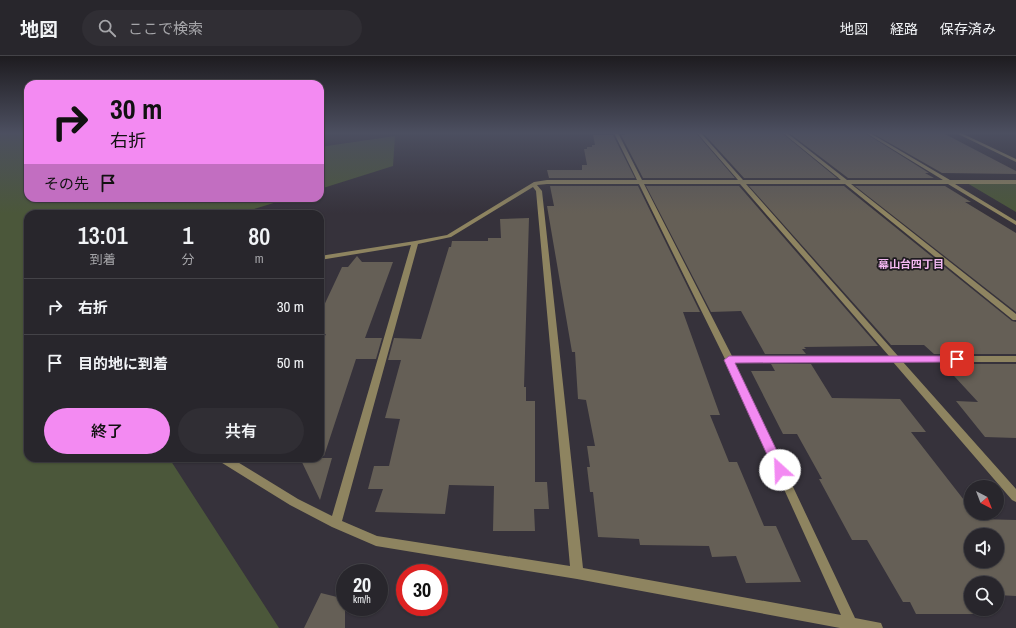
<!DOCTYPE html>
<html lang="ja">
<meta charset="utf-8">
<style>
body{margin:0;font-family:"Archivo Narrow","Noto Sans JP",sans-serif;background:#302e34;color:#f1f3f6;height:100vh;display:flex;flex-direction:column;font-size:15px;white-space:nowrap}
*{box-sizing:border-box;margin:0}
p{font-size:13px;color:#a5a5a9}
.icon{flex:none;width:22px;height:22px;fill:none;stroke:currentColor;stroke-width:2;stroke-linecap:round;stroke-linejoin:round}
.map{position:relative;flex:1;overflow:hidden}
.side{position:absolute;left:24px;top:154px;width:300px;height:252px;display:flex;flex-direction:column;background:#28262c;border-radius:12px;box-shadow:0 1px 3px #0004,0 0 0 1px #444348}
.side>*{flex:none}
.top-card{position:absolute;left:24px;top:24px;width:300px;height:122px;border-radius:12px;box-shadow:0 1px 3px #0004,0 0 0 1px #444348;background:#f38af2;color:#111;overflow:hidden}
.needle{width:26px;rotate:138deg}
.fabs{position:absolute;left:964px;top:424px;display:grid;gap:8px}
.fabs a{display:grid;place-items:center;width:40px;height:40px;border-radius:50%;background:#28262c;box-shadow:0 1px 3px #0004,0 0 0 1px #444348;font-size:20px}
.speed{position:absolute;left:336px;top:508px;display:flex;gap:8px;font-size:20px;font-weight:700;text-align:center}
.speed>*{display:grid;place-content:center;width:52px;height:52px;border-radius:50%;background:#28262c;box-shadow:0 1px 3px #0004,0 0 0 1px #444348;line-height:1}
.speed small{font-size:10px;font-weight:400}
.speed .limit{border:6px solid #d22;background:#fff;color:#111}
.pin{position:absolute;display:grid;place-items:center;width:34px;height:34px;color:#fff;margin:-17px;border-radius:8px;box-shadow:0 2px 6px #0006}
.me{position:absolute;width:44px;margin:-22px;rotate:335deg;stroke-linejoin:round;filter:drop-shadow(0 0 3px #0008)}
.turn{display:flex;align-items:center;gap:14px;height:84px;padding:0 20px;font-size:18px}
.turn .icon{width:52px;height:52px;stroke-width:2.5}
.turn b{display:block;font-size:28px;line-height:34px}
.then{display:flex;align-items:center;height:38px;padding:0 20px;background:#0003;gap:8px;font-size:15px}
.eta{display:flex;justify-content:space-evenly;align-items:center;height:68px;text-align:center}
.eta b{font-size:24px;font-weight:600;line-height:28px}
.cta{display:flex;gap:8px;margin-top:auto;padding:8px 20px}
.cta a{flex:1;height:46px;border-radius:24px;background:#f38af2;color:#111;font-size:16px;font-weight:600;line-height:46px;text-align:center}
.cta a+a{background:#302e34;color:#f1f3f6}
ul{padding:0;list-style:none}
li{display:flex;align-items:center;gap:12px;height:56px;padding:0 20px;border-top:1px solid #444348}
li div{flex:1}
li b{display:block;font-size:15px}
li em{font-style:normal}
header{display:flex;align-items:center;gap:24px;box-sizing:border-box;height:56px;padding:0 20px;background:#28262c;border-bottom:1px solid #444348}
header strong{font-size:19px}
nav{display:flex;gap:22px;margin-inline-start:auto;font-size:14px}
.search{width:280px;height:36px;background:#302e34;display:flex;align-items:center;gap:10px;box-sizing:border-box;padding:0 14px;border-radius:22px;color:#a5a5a9;font-size:15px}
.map>svg:first-child{display:block}
.green{fill:#4b573a}
.building{fill:#655f56;fill-rule:evenodd}
.lines{fill:none;stroke-linecap:round;stroke-linejoin:round}
.street{fill:#8e8460;fill-rule:evenodd}
.route{fill:#f38af2;stroke:#9e5a9d}
.labels{text-anchor:middle;stroke-width:3.5;stroke-linejoin:round;paint-order:stroke}
.neighbourhood-label{font-size:11px;font-weight:bold;fill:#f3b8f1;stroke:#1d1b1f}
</style>
<header>
<strong>地図</strong>
<div class="search"><svg class="icon" aria-label="search" viewBox="0 0 24 24"><circle cx="10" cy="10" r="6"/><path d="M15 15l6 6"/></svg>ここで検索</div>
<nav><a>地図</a><a>経路</a><a>保存済み</a></nav>
</header>
<div class="map">
<svg width="1016" height="572" viewBox="0 0 1016 572">
<rect width="100%" height="100%" fill="#36323b"/>
<path class="green" d="M0,77H28V142H290L238,158H28V402H169L279,572H0Z
M395,80L393,110L320,133V91Z
M1016,126V156L967,127Z"/>
<path class="building" d="M624,77H696L735,122H643L621,79H625Z
M703,77H782L837,122H744Z
M789,77H865L929,117H925L934,122H848Z
M872,77H943L1016,115V118L942,117Z
M593,79H613L635,122H549L547,114H582V109H587L584,93H587V91H592V89H595Z
M550,130H638L700,256H683L720,359H710L729,406H737L764,470H776L801,526L746,527L736,500L712,501L709,490L640,489L639,483L598,481L593,436H590L587,411H590L587,390H595L586,344L578,343L575,296H572L547,150H554Z
M646,130H739L878,290L804,291L806,293H802L806,298H765L741,255L711,256Z
M749,130H844L1012,265L1016,266V298H934L924,289H891Z
M855,130H945L971,146H965L1016,177V256Z
M529,162L524,331H526V345H535V426H547L549,453H534L535,475H493L494,430L449,429L445,458L375,456L383,433H368L374,410H389L400,363L385,362L401,304H388L394,282L421,283L449,191H451L452,185H488V182H501L500,163Z
M357,200L362,206H393L365,282H382L376,303H356L324,400L320,399V289L326,278L320,279V258L342,211H348Z
M771,308H811L832,342L900,343L926,376H911L971,453V457H974L979,463L1016,464V540L997,539V527H971V538L963,537L971,549V553H974L977,558H916L910,546H903L867,484H852L819,423H822L797,378H783L751,315H775ZM971,479H997V505H971Z
M943,308H1016V382L985,381L956,345L978,346Z
M300,402H332L320,444Z
M321,537L345,543V572H304Z"/>
<g class="lines">
<path class="street" d="M614,77H618L642,124H738L697,77H701L743,124H841L783,77H787L847,124H943L866,77H870L950,124H1016V128H955L1016,165V169L948,128H851L1016,258V264H1013L845,128H746L898,300H1016V306H903L1016,433V446L1012,444L893,306H734L855,562L881,567L883,572H840L577,523L376,490L332,471L290,449L219,405L218,402H231L298,443L332,460L411,189L320,204V200L415,185L447,179L534,126L547,124H637ZM547,128H639L725,303L841,559L583,512L542,135L537,129ZM644,128H740L889,300H732ZM533,131L536,135L570,510L377,480L342,465L418,188L451,181Z
M956,77H961L1016,103V106Z"/>
</g>
<linearGradient id="sky" x2="0" y2="1"><stop stop-color="#1e1c20"/><stop offset="0.49" stop-color="#4c4f60"/><stop offset="1" stop-color="#4c4f60" stop-opacity="0"/></linearGradient>
<rect width="1016" height="157" fill="url(#sky)"/>
<path class="route" d="M729,300H957L962,303L957,306L735,307L786,414L784,418L780,419L776,418L774,414L724,304Z"/>
<g class="labels">
<g class="neighbourhood-label">
<text x="911" y="212">幕山台四丁目</text>
</g>
</g>
</svg>
<div class="fabs">
<a><svg class="needle" viewBox="-14 -14 28 28"><path d="M0-13l5 13h-10z" fill="#e53935"/><path d="M0 13l5-13h-10z" fill="#a5a5a9"/></svg></a>
<a><svg class="icon" aria-label="sound" viewBox="0 0 24 24"><path d="M4 9h4l5-4v14l-5-4H4zM17 9q2 3 0 6"/></svg></a>
<a><svg class="icon" aria-label="search" viewBox="0 0 24 24"><circle cx="10" cy="10" r="6"/><path d="M15 15l6 6"/></svg></a>
</div>
<div class="speed"><div>20<small>km/h</small></div><div class="limit">30</div></div>
<div class="pin" style="left:957px;top:303px;background:#d93025"><svg class="icon" aria-label="arrive" viewBox="0 0 24 24"><path d="M6 21V4h12l-3 4 3 4H6"/></svg></div>
<svg class="me" style="left:780px;top:414px" viewBox="-20 -20 40 40"><circle r="19" fill="#fff"/><path d="M0-13L10 11 0 6-10 11z" fill="#f38af2"/></svg>
<div class="top-card">
<div class="turn"><svg class="icon" aria-label="right" viewBox="0 0 24 24"><path d="M7 20v-9h11M14 6l5 5-5 5"/></svg><div><b>30 m</b>右折</div></div>
<div class="then">その先<svg class="icon" aria-label="arrive" viewBox="0 0 24 24"><path d="M6 21V4h12l-3 4 3 4H6"/></svg></div>
</div>
<section class="side">
<div class="eta">
<div><b>13:01</b><p>到着</p></div>
<div><b>1</b><p>分</p></div>
<div><b>80</b><p>m</p></div>
</div>
<ul>
<li><svg class="icon" aria-label="right" viewBox="0 0 24 24"><path d="M7 20v-9h11M14 6l5 5-5 5"/></svg><div><b>右折</b></div><em>30 m</em></li>
<li><svg class="icon" aria-label="arrive" viewBox="0 0 24 24"><path d="M6 21V4h12l-3 4 3 4H6"/></svg><div><b>目的地に到着</b></div><em>50 m</em></li>
</ul>
<div class="cta"><a>終了</a><a>共有</a></div>
</section>
</div>
